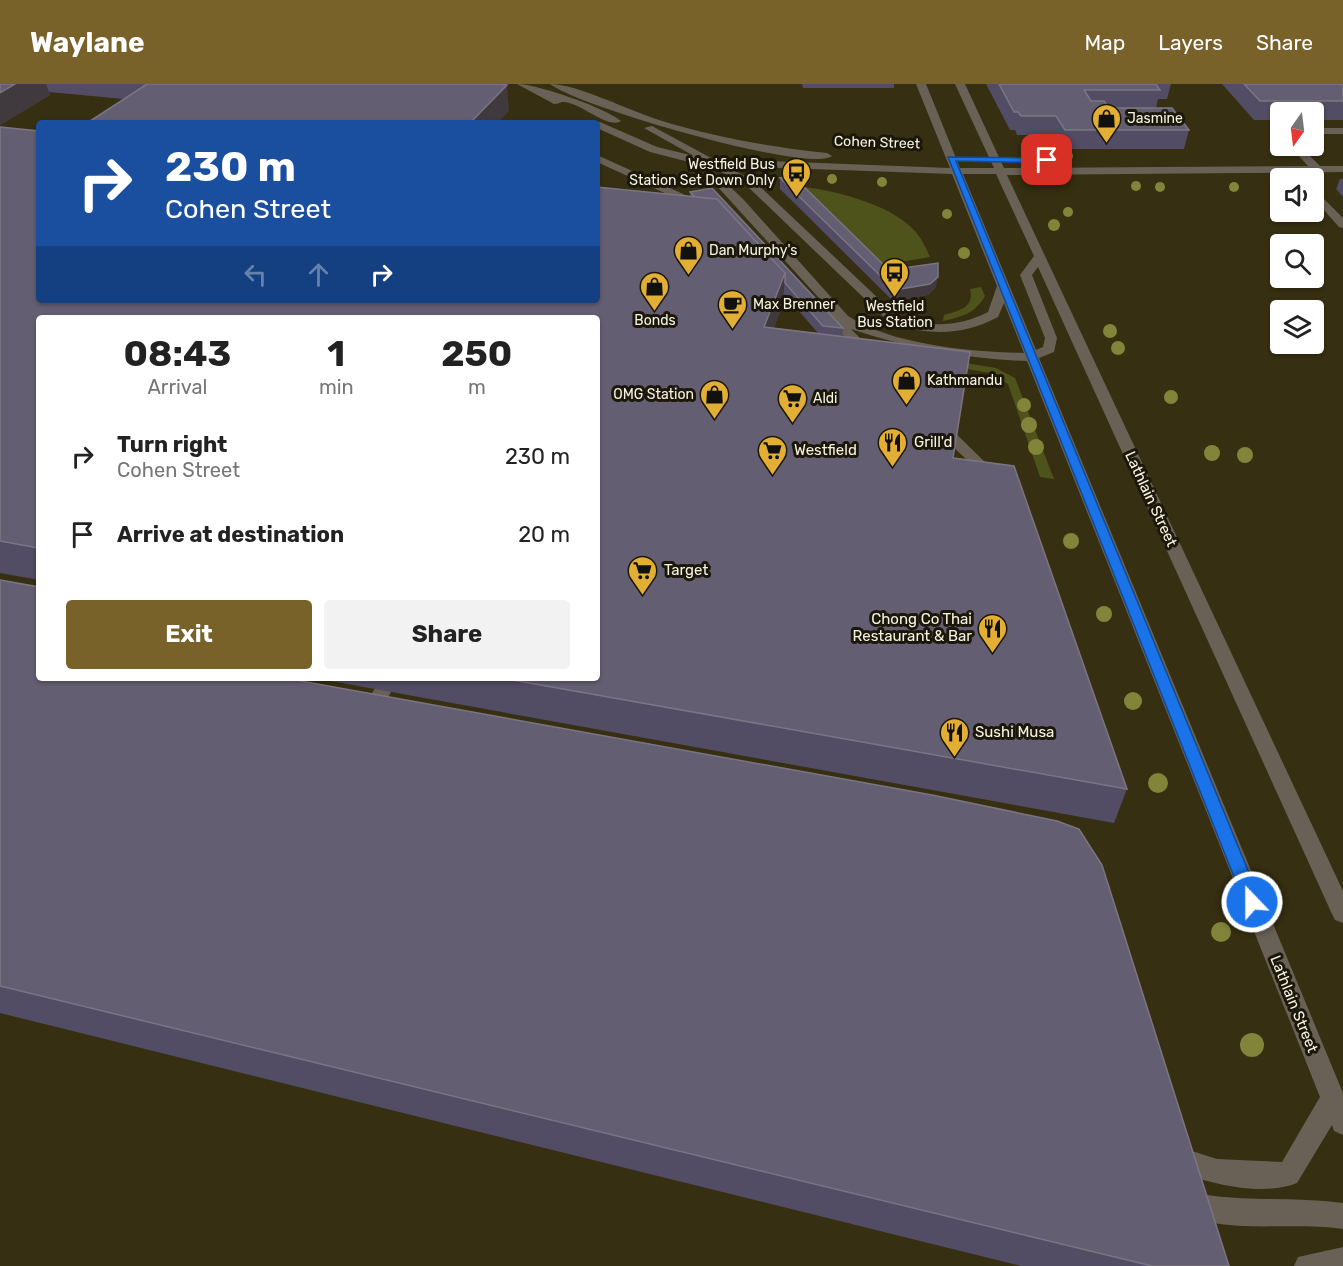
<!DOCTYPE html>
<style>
body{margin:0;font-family:Rubik,sans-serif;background:#f2f2f2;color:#222;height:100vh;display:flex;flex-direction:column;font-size:22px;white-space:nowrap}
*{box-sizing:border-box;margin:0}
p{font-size:20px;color:#767676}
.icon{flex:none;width:33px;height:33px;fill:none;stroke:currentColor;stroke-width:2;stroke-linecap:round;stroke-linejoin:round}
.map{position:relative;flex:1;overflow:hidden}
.drawer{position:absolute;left:36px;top:231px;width:564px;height:366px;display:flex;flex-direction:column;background:#fff;border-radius:6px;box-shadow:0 2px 4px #0004}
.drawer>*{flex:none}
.hud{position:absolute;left:36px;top:36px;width:564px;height:183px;border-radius:6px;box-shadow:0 2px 4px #0004;background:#1a4fa0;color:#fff;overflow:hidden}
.needle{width:39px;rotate:194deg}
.tools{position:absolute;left:1270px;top:18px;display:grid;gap:12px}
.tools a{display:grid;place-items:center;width:54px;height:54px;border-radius:6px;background:#fff;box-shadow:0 2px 4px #0004;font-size:30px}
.pin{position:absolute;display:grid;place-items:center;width:51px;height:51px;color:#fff;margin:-26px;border-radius:12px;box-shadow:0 3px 9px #0006}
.me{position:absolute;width:66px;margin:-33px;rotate:338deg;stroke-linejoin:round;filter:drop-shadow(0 0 4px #0008)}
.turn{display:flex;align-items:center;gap:21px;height:126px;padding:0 30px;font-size:27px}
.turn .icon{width:78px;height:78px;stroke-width:2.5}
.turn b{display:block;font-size:42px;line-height:51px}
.lanes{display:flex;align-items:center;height:57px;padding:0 30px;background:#0003;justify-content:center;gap:30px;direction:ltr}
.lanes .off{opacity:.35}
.eta{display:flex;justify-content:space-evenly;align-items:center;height:102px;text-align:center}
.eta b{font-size:36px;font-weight:700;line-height:42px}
.action{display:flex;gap:12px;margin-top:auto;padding:12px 30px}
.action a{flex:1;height:69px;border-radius:6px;background:#79612a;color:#fff;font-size:24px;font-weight:700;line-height:69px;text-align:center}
.action a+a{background:#f2f2f2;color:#222}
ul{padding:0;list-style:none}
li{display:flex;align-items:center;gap:18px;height:78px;padding:0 30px}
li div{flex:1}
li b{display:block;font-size:22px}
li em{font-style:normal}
header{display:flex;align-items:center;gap:36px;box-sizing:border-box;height:84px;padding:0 30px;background:#79612a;color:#fff}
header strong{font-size:28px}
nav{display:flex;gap:33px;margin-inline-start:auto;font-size:21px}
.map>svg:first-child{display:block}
.green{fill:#4d531a}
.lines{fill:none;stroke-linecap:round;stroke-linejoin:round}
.minor{fill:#696155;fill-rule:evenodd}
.tree{fill:#818439}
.wall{fill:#524c64;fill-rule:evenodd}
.shaded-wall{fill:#40393d}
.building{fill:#645e72;stroke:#7b7583;stroke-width:1.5}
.route{fill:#1a73e8;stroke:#114b97;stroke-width:1.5}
.labels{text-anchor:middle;stroke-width:6;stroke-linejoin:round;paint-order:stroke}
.far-poi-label{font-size:14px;fill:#f7f3e1;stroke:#1b180b;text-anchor:start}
.far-street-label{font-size:14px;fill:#f7f3e1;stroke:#1b180b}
.poi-label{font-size:15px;fill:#f7f3e1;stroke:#1b180b;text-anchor:start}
.street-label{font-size:15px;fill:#f7f3e1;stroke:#1b180b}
</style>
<header>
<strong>Waylane</strong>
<nav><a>Map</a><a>Layers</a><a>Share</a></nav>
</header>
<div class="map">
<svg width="1343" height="1182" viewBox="0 0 1343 1182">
<rect width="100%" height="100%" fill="#372f11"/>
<path class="green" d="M795,102C830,105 888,119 913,145C921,153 926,164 930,173L876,182Z
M981,203L985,212C976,229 961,233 943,237L944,231C958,227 975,224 970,205Z
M917,271L996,284L1015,294L1054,395L1040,393L1008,300L990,289L921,277Z"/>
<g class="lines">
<path class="minor" d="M517,0C537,0 606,24 621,37C608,46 578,16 562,18C559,19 557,20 554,20Z
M550,0C577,0 630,27 659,36C714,53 770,63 827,69L832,72C809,90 577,22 550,0Z
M916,0H926L960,84H994L955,0H965L1004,84L1308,82L1290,62H1300L1320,82H1343V88L1007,91L1343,807V839L1335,836L1332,830L1038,183L1032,191L1057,254L1054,268L1039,274L1343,1009V1051L1334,1047L1332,1041L1297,1099C1260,1114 1202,1098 1167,1083L1163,1074L1167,1065L1176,1062L1217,1075L1282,1078L1320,1013L1027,277C966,275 908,264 851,245L876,270L874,273H864L823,231V225L828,224L706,90L689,78L650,68L597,44V39H593L600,38L657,63L694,72L644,44L652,42L713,75L950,84ZM706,80L746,101L889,238C926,252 963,252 998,233L1004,219L1024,269C972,268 892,261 848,232L743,115ZM726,82L952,90L997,202L988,228C959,243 928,244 897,232L754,97ZM963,90H996L1034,172L1020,191L1045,254L1043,263L1036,266Z
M1314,44H1343V50H1314Z
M597,71L703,119L705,121L695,123L597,78Z
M1314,105L1343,134V144L1339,143L1314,115Z
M939,337L944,338L988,381L992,397L989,400H979L976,385L934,344L932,341Z
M381,594H399L374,638H360L358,633Z
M1190,1108C1241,1119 1292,1112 1343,1119V1145C1290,1137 1231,1151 1181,1130L1177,1121L1181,1112Z
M1343,1163V1182H1294L1298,1173Z"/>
</g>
<g class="tree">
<circle cx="1068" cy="72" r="5"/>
<circle cx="832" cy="95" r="5"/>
<circle cx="882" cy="98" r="5"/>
<circle cx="1136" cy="102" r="5"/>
<circle cx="1160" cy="103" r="5"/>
<circle cx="1234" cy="103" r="5"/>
<circle cx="1068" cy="128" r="5"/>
<circle cx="947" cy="130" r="5"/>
<circle cx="1054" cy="141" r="6"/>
<circle cx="964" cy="169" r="6"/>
<circle cx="1110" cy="247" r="7"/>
<circle cx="1118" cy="264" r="7"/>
<circle cx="1171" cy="313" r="7"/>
<circle cx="1024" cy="321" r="7"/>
<circle cx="1029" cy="341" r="8"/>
<circle cx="1036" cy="363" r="8"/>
<circle cx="1212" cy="369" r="8"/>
<circle cx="1245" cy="371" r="8"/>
<circle cx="1071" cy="457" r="8"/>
<circle cx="1104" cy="530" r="8"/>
<circle cx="1133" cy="617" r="9"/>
<circle cx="1158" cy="699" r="10"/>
<circle cx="1221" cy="848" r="10"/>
<circle cx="1252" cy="961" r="12"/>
</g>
<path class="wall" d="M0,0H500L509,27L124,15L49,8L50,11L0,41Z
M802,0H894V4H803Z
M986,0H1171L1167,15H1158L1156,24L1189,46L1184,65H1061L1053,51H1017L1015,46H1010Z
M1222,0H1343V36H1314V28H1281V36H1254Z
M0,43L690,112V108L843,244L842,252L953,374L1127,705L1114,739L314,594H597L39,234V496L0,489ZM784,210L818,249L774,244L783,219Z
M780,94L889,186L936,203L928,211L893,217L780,105Z
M1340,95H1343V113L1336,105Z
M0,496L1229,1182H1021L0,929Z"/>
<path class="shaded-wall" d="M15,0H46L50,11L0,41V9Z
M507,1L509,27L498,39H470Z
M785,189L783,219L763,274L764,243Z
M938,193L936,203L928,211L893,217L895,206Z"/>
<path class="building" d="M0,0H15L0,9Z
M147,0H500L507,1L470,39H87Z
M999,0H1156L1160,6H1084L1091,17H1104L1109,24H1172L1189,46H1065L1056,32H1021L1018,28H1014Z
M1244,0H1343V17H1260Z
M0,43L39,47V216H597V103L717,115L785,189L764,243L970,268L953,374L1014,382L1127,705L501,594H597V234H39V463L38,464L0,457Z
M794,93L889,186L938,179V193L930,200L895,206L780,94Z
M712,104L843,244L823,242L785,199V189L717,115L695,113L690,108Z
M0,496L39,503V594H284L932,711L1057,737L1079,745L1102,781L1229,1182H1152L0,902Z"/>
<path class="route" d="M948,73L1047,74L1051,76L1047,79L956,77L1261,818L1258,822H1247L1244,818Z"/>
<defs>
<symbol id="shop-pin" viewBox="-11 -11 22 30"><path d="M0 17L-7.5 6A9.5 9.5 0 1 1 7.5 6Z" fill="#e3ae34" stroke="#1b180b"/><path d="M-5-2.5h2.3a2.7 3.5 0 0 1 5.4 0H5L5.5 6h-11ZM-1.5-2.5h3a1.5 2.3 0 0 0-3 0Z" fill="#111"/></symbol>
<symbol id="bus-pin" viewBox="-11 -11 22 30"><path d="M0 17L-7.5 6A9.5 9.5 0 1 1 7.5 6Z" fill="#e3ae34" stroke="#1b180b"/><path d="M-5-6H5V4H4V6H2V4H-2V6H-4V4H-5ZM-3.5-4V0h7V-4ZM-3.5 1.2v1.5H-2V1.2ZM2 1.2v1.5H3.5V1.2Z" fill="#111"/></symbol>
<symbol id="cafe-pin" viewBox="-11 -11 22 30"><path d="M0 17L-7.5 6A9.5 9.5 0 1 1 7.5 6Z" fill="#e3ae34" stroke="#1b180b"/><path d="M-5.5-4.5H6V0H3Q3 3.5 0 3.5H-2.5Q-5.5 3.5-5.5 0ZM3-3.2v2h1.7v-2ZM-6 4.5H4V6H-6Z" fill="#111"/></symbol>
<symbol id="supermarket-pin" viewBox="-11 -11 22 30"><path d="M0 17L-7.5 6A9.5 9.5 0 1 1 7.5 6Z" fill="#e3ae34" stroke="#1b180b"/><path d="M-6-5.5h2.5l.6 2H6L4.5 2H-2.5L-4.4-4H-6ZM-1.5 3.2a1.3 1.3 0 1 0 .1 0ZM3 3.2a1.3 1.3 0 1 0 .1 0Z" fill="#111"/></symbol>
<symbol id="restaurant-pin" viewBox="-11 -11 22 30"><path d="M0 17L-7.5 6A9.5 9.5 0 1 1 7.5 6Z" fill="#e3ae34" stroke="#1b180b"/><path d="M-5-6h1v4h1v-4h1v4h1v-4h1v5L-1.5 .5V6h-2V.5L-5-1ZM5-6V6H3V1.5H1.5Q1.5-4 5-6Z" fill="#111"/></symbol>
</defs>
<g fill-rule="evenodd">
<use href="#shop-pin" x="1090" y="18" width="33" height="45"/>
<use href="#bus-pin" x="780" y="72" width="33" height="45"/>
<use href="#shop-pin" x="672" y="150" width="33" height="45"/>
<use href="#bus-pin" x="878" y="172" width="33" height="45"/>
<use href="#shop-pin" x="638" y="186" width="33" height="45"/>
<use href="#cafe-pin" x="716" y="204" width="33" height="45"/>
<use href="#shop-pin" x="890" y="280" width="33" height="45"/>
<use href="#shop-pin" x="698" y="294" width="33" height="45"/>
<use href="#supermarket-pin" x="776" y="298" width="33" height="45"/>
<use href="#restaurant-pin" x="876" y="342" width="33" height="45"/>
<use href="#supermarket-pin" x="756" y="350" width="33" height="45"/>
<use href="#supermarket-pin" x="626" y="470" width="33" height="45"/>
<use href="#restaurant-pin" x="976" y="528" width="33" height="45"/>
<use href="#restaurant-pin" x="938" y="632" width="33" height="45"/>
</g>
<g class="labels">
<g class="far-poi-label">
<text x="1127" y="39">Jasmine</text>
<text x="775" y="85" text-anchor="end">Westfield Bus<tspan x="775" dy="16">Station Set Down Only</tspan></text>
<text x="709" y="171">Dan Murphy's</text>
<text x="753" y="225">Max Brenner</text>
<text x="895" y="227" text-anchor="middle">Westfield<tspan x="895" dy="16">Bus Station</tspan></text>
<text x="655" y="241" text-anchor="middle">Bonds</text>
<text x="927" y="301">Kathmandu</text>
<text x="694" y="315" text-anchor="end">OMG Station</text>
<text x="813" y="319">Aldi</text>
</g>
<g class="far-street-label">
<text transform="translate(877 58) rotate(2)" y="5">Cohen Street</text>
</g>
<g class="poi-label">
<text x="914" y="363">Grill'd</text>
<text x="794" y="371">Westfield</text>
<text x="664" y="491">Target</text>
<text x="972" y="540" text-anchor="end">Chong Co Thai<tspan x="972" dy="17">Restaurant &amp; Bar</tspan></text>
<text x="975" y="653">Sushi Musa</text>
</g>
<g class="street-label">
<text transform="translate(1151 415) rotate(65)" y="5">Lathlain Street</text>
<text transform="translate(1294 920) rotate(68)" y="5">Lathlain Street</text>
</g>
</g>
</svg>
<div class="tools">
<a><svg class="needle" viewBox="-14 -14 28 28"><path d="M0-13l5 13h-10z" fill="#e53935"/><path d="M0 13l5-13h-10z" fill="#767676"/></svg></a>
<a><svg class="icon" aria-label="sound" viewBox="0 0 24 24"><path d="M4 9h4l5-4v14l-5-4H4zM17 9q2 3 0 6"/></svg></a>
<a><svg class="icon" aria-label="search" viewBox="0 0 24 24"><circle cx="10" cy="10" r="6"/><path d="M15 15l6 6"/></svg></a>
<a><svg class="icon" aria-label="layers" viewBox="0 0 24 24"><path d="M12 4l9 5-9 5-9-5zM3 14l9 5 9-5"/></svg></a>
</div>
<div class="pin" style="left:1047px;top:76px;background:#d93025"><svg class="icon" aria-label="arrive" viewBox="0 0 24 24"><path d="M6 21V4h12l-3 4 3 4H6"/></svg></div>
<svg class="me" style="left:1252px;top:818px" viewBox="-20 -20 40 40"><circle r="17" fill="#1a73e8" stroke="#fff" stroke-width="3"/><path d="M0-11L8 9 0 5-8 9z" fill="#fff"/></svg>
<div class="hud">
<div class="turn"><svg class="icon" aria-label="right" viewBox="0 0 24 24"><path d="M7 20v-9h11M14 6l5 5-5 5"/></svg><div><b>230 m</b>Cohen Street</div></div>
<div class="lanes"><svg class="icon off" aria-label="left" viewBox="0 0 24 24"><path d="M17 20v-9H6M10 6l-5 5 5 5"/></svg><svg class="icon off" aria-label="ahead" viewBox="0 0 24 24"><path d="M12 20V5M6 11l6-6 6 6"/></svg><svg class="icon" aria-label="right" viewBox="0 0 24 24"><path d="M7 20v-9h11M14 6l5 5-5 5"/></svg></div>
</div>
<section class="drawer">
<div class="eta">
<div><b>08:43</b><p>Arrival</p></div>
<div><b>1</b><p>min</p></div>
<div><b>250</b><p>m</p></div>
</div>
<ul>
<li><svg class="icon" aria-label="right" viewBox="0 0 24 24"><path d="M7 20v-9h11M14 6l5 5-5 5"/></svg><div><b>Turn right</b><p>Cohen Street</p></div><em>230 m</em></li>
<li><svg class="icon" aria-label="arrive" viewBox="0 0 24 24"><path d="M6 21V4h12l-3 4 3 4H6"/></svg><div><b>Arrive at destination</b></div><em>20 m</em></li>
</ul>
<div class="action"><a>Exit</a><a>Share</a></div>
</section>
</div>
